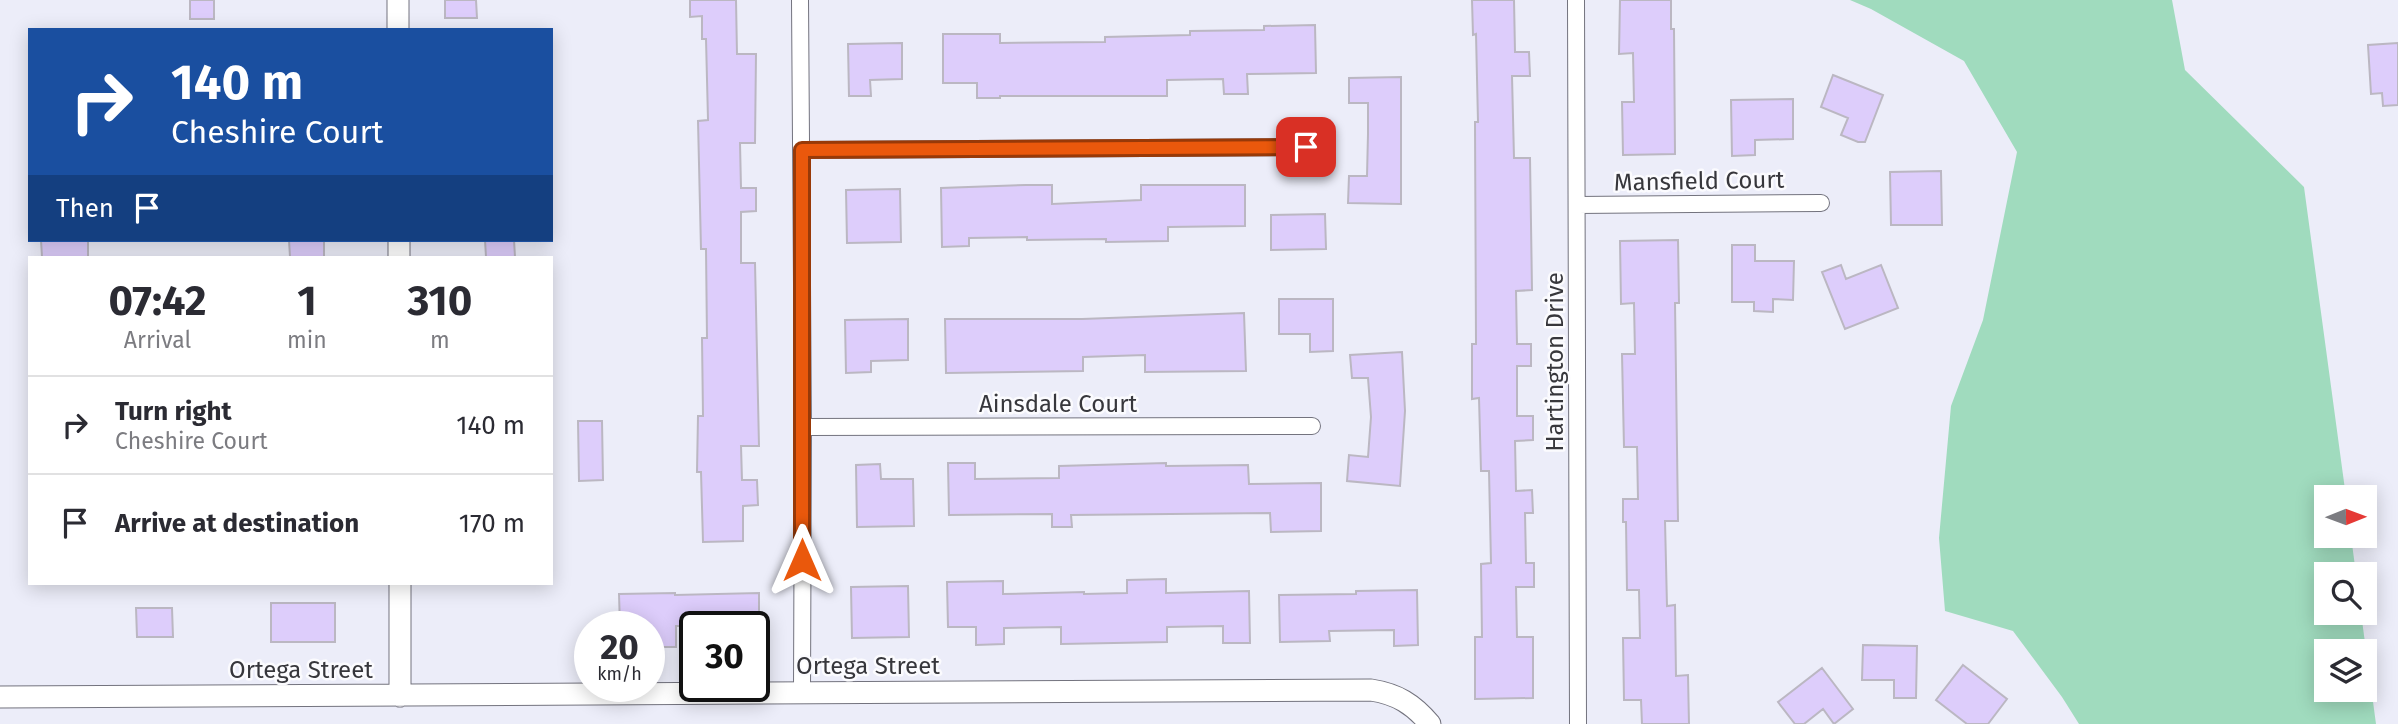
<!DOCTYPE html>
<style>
body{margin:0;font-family:"Fira Sans",sans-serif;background:#f7f7f7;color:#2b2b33;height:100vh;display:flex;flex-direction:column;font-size:26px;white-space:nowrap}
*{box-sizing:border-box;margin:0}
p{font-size:23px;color:#7c7c81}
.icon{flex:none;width:38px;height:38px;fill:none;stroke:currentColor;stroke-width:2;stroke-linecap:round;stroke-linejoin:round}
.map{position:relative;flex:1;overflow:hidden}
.sheet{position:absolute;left:28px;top:256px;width:525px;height:329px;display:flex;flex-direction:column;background:#fff;border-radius:0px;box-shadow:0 4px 18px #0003}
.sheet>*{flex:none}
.banner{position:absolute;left:28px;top:28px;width:525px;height:214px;border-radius:0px;box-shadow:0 4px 18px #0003;background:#1a4fa0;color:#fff;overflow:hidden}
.needle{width:46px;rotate:89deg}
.buttons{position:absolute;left:2314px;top:485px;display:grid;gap:14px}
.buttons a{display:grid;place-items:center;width:63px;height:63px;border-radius:0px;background:#fff;box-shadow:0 4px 18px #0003;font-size:35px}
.speed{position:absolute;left:574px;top:611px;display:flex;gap:14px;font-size:35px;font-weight:700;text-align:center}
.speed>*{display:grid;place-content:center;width:91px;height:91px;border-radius:50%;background:#fff;box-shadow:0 4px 18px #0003;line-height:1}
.speed small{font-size:18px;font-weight:400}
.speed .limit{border:4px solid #111;border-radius:10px;background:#fff;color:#111}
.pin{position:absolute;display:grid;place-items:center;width:60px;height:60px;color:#fff;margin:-30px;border-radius:14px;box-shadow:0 4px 10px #0006}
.me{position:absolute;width:77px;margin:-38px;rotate:0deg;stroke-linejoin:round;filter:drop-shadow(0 0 5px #0008)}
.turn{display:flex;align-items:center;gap:24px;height:147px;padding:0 28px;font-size:32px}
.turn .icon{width:91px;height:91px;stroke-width:2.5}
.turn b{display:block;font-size:49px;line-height:60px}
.then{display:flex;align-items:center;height:66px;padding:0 28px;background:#0003;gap:14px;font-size:26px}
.eta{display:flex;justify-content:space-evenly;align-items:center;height:119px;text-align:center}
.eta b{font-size:42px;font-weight:700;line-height:49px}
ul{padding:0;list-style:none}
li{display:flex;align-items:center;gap:21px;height:98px;padding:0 28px;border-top:2px solid #e1e1e2}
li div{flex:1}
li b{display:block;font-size:26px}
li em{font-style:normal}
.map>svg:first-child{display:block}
.green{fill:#a0dbbe;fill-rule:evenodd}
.building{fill:#ddcdfb;stroke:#bbb7c2;stroke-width:2}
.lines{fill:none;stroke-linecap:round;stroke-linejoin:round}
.minor-casing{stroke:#73737e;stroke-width:18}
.tertiary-casing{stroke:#73737e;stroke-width:23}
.minor{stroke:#fff;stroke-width:16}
.tertiary{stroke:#fff;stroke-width:21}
.route-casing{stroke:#983908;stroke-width:18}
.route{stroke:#ea580c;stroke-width:12}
.labels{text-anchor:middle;stroke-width:5;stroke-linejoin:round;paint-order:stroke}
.street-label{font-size:24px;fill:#37373c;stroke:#fbfbfe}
</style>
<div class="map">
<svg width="2398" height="724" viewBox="0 0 2398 724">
<rect width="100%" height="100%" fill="#ecedf9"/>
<path class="green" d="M1850,0H2172L2185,70L2304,187L2346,497H2326V536H2351L2356,574H2326V612L2361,613L2376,724H2079L2062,697L2013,631L1945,611L1939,538L1951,406L1983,320L2017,152L1964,61L1871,9ZM2326,651H2364V690H2326Z"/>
<path class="building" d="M190,0H214V19H190Z
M445,0H476L477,18H445Z
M690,0H736L737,54H756L755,143H740L741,188H756V211L741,212V263H755L759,446H741L742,480H757L758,505L743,506V541L703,542L701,472H697L698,416H703L702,338H707L706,249H701L698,121L708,120L706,39H702V16L690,17Z
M1472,0H1514L1515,52H1529L1530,76H1512L1514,158H1530L1532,290L1516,291L1517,344H1531V366H1517V416H1533V440L1515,441L1516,491L1532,490L1533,513H1525L1526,563H1534V587H1516L1517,637H1533V698L1475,699V637H1482L1481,564L1491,563L1489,471H1481L1479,398L1472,399V344H1476L1475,122H1478L1476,34L1473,35Z
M1620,0H1671V29H1674L1675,154L1623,155L1622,102H1634L1633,53L1619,54Z
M1315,25L1316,73L1247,74L1248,94H1224L1223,79L1167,80V96H1000V98H977V83H943V34H1000V43L1105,42V37L1190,35V31L1264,30V26Z
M902,43V79L870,80L871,96H849L848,44Z
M2398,43V105L2383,106L2382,93L2371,94L2368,45Z
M1833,75L1883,95L1865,142H1858L1841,135L1848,118L1821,107Z
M1401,77V204L1348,203L1349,176H1367L1368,134V103H1349V78Z
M1793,99V139L1755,140V155L1732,156L1731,100Z
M1941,171L1942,225H1891L1890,172Z
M1026,185H1052V204L1141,200V185H1245V226L1168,227V241L1106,242V239L1027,240V237L969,238V246L942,247L941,188Z
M900,189L901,242L847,243L846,190Z
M1325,214L1326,249L1271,250V215Z
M41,240H88V257H42Z
M289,240H324V257H290Z
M485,240H514L515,257H486Z
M1678,240L1679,303H1675L1678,521H1665L1667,606L1675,605L1676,676L1688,675L1689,724H1642L1641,700H1624L1623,638H1640L1639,590H1627L1626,522H1623V499H1638L1637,447H1624L1622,354H1635L1634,303L1621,304L1620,241Z
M1732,245H1755V261H1794L1793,300L1773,299V312L1754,311V302H1732Z
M1841,265L1846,279L1881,265L1898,308L1845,329L1822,272Z
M1279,299H1333V351L1310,352V334H1279Z
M1244,313L1246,371L1145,372V355L1083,357V371L946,373L945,319H1082Z
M908,319V360L871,361V372L846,373L845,320Z
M1402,352L1405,411L1400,486L1347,481L1349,455L1368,457L1371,417L1368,378H1352L1350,355Z
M578,421H602L603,480L579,481Z
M948,463H975V479L1059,478V466L1166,463V466L1248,465L1249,484L1321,483V531L1271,532L1270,513L1071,515L1072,527H1052V514L949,515Z
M880,464L881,479H913L914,526L857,527L856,465Z
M1166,579V593L1249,591L1250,643H1223V626L1167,627V642L1061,644V627L1004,628V644L976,645V627H948L947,582L1003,581V594L1084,592V594L1127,593V580Z
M908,586L909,637L852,638L851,587Z
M1417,590L1418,645L1394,646V630L1329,631L1330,641L1280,642L1279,595L1356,594V591Z
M675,593V595L759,593V626H676V647H652V629H649V626H620L619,594Z
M271,603H335V642H271Z
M136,608H172L173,637H137Z
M1863,645L1917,646L1916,698H1894V680H1862Z
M1963,665L2007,699L1988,724H1967L1936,700Z
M1822,668L1853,709L1834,724L1823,709L1804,724H1795L1778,702Z"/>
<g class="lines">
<defs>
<path id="minor" d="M800,0L803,427L802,692
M1576,0L1578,724
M801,150L1306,147
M1577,205L1821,203
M803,427L1312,426"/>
<path id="tertiary" d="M398,0V30
M399,240V257
M400,583V696
M0,697L1371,690C1397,694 1413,704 1430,724"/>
</defs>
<use href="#minor" class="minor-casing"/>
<use href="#tertiary" class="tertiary-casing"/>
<use href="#minor" class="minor"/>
<use href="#tertiary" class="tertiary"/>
</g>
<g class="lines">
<defs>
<path id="route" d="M802,560V150L1306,147"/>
</defs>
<use href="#route" class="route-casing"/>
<use href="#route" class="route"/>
</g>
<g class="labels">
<g class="street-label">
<text transform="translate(1699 181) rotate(-1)" y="8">Mansfield Court</text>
<text transform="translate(1555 362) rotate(-90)" y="8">Hartington Drive</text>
<text x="1058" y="412">Ainsdale Court</text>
<text x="868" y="674">Ortega Street</text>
<text x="301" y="678">Ortega Street</text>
</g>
</g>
</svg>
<div class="buttons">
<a><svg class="needle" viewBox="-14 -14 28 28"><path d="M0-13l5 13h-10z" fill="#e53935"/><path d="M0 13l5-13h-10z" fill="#7c7c81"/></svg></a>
<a><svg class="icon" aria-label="search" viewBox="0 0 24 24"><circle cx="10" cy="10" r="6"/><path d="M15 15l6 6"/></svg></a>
<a><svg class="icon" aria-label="layers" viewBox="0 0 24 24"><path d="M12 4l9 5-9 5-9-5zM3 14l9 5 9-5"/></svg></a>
</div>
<div class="speed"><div>20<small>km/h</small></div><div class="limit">30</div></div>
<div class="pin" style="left:1306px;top:147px;background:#d93025"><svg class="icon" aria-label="arrive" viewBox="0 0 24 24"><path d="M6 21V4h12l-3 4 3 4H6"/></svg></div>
<svg class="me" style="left:802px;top:560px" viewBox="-20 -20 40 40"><path d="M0-17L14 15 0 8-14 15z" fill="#ea580c" stroke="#fff" stroke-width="4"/></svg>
<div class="banner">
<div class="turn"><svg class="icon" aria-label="right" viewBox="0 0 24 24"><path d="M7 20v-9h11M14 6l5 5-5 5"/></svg><div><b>140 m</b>Cheshire Court</div></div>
<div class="then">Then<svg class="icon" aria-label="arrive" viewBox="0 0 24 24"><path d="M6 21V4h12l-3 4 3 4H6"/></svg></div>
</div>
<section class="sheet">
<div class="eta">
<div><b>07:42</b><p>Arrival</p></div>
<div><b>1</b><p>min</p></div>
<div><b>310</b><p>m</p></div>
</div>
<ul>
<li><svg class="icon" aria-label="right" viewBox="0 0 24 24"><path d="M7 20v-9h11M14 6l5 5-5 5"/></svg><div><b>Turn right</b><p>Cheshire Court</p></div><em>140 m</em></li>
<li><svg class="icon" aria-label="arrive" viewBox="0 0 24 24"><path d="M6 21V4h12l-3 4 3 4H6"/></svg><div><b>Arrive at destination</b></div><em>170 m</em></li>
</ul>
</section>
</div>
